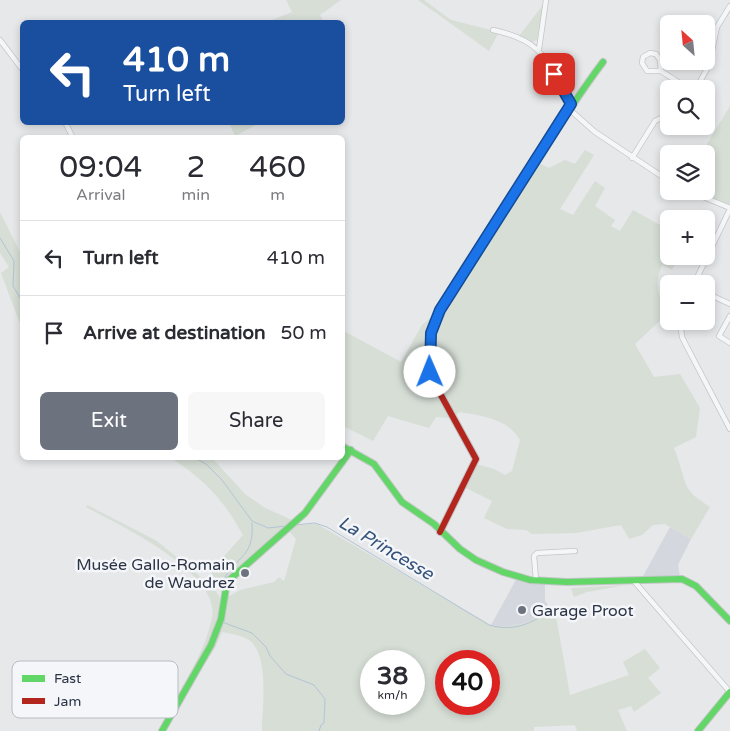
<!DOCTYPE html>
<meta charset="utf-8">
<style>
body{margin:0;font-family:"Varela Round",sans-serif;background:#f7f7f7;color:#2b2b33;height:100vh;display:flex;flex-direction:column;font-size:19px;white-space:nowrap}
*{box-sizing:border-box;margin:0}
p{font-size:16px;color:#7c7c81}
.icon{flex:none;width:28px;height:28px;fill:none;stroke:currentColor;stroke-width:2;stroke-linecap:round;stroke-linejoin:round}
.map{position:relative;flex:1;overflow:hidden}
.sheet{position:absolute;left:20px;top:135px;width:325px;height:325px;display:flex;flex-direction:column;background:#fff;border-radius:8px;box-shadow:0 2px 8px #0003}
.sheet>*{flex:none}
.banner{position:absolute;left:20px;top:20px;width:325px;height:105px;border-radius:8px;box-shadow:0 2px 8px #0003;background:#1a4fa0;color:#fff;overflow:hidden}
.needle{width:32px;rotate:333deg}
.buttons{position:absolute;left:660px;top:15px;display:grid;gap:10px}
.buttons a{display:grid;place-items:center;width:55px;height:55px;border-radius:8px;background:#fff;box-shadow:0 2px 8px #0003;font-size:25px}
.speed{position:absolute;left:360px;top:650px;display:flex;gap:10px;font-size:25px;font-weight:700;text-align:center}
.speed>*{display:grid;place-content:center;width:65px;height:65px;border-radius:50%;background:#fff;box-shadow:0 2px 8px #0003;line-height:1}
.speed small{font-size:12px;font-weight:400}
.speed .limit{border:8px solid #d22;background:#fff;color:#111}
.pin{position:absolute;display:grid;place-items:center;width:42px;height:42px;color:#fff;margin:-21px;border-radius:10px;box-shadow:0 2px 8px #0006}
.me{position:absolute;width:55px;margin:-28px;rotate:359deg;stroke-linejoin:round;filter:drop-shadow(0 0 4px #0008)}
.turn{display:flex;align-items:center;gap:18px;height:105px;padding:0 20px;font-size:22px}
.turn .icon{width:65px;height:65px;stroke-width:2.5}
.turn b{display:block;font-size:35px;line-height:42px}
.eta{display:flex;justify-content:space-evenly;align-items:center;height:85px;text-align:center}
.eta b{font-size:30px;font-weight:600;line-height:35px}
.cta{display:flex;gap:10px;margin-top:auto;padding:10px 20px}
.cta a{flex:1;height:58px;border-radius:8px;background:#6c737f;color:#fff;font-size:20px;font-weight:600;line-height:58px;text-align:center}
.cta a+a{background:#f7f7f7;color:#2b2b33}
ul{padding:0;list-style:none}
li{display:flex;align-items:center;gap:15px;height:75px;padding:0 20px;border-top:1px solid #e1e1e2}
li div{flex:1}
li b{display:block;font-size:19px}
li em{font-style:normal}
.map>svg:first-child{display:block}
.built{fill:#d4d7dd}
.green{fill:#d6ded6;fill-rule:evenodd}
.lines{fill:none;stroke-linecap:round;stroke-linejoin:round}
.stream{stroke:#b4c4d5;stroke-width:1}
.street-casing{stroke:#c4c6c8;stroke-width:6}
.fast-casing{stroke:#c4c6c8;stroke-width:8}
.jam-casing{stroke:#c4c6c8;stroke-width:8}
.street{stroke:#f5f6f7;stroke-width:4.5}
.fast{stroke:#63d668;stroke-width:6}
.jam{stroke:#b3261e;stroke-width:6}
.route-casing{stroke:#114b97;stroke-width:12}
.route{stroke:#1a73e8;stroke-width:9}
.poi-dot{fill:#6c737f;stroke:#f4f6f9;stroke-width:2}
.labels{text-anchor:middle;stroke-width:5;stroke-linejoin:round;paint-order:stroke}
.poi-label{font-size:16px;fill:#2b3445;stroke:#f4f6f9;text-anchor:end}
.water-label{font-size:18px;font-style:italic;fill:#34527a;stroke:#f4f6f9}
.key{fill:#f4f6f9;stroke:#b8bcc3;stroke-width:1}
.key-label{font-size:14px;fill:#2b3445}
</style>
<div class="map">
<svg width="730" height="731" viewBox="0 0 730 731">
<rect width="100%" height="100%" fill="#e6e8ea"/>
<path class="built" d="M670,527L691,539L678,565L680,577L643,576Z
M517,578L545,583V601L551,609L528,623L504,627L491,625Z"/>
<path class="green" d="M286,0H341L320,15L324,22H267L292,12Z
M418,0H424L451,20L499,32L489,51Z
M543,5L537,40L532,42L519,36Z
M730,106V205L695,191H706V154H701Z
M229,123H260L235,136Z
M585,150L594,155L560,209L573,215L595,181L605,188L595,206L615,220L611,226L620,231L633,210L669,230V256H678L672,270L662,265C655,283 656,294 667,310V314L635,344L654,377L680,374L700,408L696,437L674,448C679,460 681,470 685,482C688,493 701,501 710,507L691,539L665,524L653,525L642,535L629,539L621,525L576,533L532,534L526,530L507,529L484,518L492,501L464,487L476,464L494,469L505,475L512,471L520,440C508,419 483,416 460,412L451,418L436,417L429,428L388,416L373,441L343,426L342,330L401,362L422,325L435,314C428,337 424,356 428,379L433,383C431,355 430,337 442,310L537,162L549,168L565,160L575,164Z
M0,212L22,256V329L1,273L9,267L0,253Z
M171,458H212L245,494L265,508L292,520L240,565L223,585L218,586L211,571L243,535C222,498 206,481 171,458Z
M87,505L157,541L214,588L220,598C217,645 185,687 161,727C177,691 205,656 212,617C221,573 118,524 86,507Z
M317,524L491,625C515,629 530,622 551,610L556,616L570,695L629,675L623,662L645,649L660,668L648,678L661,693L634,712L631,706L618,710L627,731H577L575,725L534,727V731H262C262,707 270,655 249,640C241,635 232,634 222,632L215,648L172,715L198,673L226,598L240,590L274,582L279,577L284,581L296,539L288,530L294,525ZM371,661H414V704H371ZM446,661H489V704H446Z
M626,585L587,592L574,597L571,588Z"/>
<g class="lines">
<path class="stream" d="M0,238L14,261L13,286L22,301
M195,458L206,464L222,480L252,521L268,528L286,526
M295,525L315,523L327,527L489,625C514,632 531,624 551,610
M222,584C232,556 255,561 252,523
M222,622L252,633L266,647L270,656L286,674L314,685L325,699L324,723L321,725L319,731"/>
<defs>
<path id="street" d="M493,30C545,41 547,62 571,104
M0,40L22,69
M539,49L546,0
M661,71L660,60L656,54L650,53L643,57L642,63L647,71H661L689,89
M696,89L709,65L717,27L730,6
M569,109L595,132L669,181
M65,122L73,138
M632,158L655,121L669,114
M689,191L730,208
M694,284L730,209
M706,293L730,304
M730,316L719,336L730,343
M680,321L682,337L686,345L730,429
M536,580L534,556L537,553L575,551
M633,580L730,692"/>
<path id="fast" d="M431,364C430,352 429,339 433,327C442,295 481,246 501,217C535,165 565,112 603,62
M342,446L374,464L402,502L434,524L460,549L476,560L503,572L530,580L567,582L682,579L696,586L730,621
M162,731L211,645L221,619L227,582L305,513L351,450
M698,731L730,692"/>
<path id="jam" d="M431,364V377L476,459L440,532"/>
</defs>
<use href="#street" class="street-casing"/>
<use href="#fast" class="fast-casing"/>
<use href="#jam" class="jam-casing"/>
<use href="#street" class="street"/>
<use href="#fast" class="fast"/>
<use href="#jam" class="jam"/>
</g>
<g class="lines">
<defs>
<path id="route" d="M430,372L431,333L440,310L571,104L554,74"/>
</defs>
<use href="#route" class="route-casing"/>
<use href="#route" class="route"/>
</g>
<g class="poi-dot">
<circle cx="245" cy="573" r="5"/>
<circle cx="522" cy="610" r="5"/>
</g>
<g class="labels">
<g class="poi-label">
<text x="235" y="570">Musée Gallo-Romain<tspan x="235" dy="18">de Waudrez</tspan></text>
<text x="532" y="616" text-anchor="start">Garage Proot</text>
</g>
<g class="water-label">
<text transform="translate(386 548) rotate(31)" y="6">La Princesse</text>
</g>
</g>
<rect x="12" y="661" width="166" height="57" rx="8" class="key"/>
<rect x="22" y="675" width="23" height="7" fill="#63d668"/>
<rect x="22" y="698" width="23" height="6" fill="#b3261e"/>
<g class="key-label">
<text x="54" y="683">Fast</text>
<text x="54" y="706">Jam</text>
</g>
</svg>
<div class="buttons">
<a><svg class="needle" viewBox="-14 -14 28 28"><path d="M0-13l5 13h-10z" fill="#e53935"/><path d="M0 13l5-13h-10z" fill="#7c7c81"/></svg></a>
<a><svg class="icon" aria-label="search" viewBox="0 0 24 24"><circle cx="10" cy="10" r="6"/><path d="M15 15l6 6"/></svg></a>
<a><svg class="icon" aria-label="layers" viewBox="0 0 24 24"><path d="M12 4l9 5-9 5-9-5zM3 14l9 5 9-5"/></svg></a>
<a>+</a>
<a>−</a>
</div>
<div class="speed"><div>38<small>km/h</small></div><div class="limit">40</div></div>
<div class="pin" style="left:554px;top:74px;background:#d93025"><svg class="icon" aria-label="arrive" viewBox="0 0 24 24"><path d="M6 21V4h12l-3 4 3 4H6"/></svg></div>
<svg class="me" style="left:430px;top:372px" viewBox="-20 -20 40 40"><circle r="19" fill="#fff"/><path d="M0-13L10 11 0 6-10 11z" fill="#1a73e8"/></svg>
<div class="banner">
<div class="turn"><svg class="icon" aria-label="left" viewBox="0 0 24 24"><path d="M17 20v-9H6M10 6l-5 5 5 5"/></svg><div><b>410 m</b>Turn left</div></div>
</div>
<section class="sheet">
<div class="eta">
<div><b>09:04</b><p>Arrival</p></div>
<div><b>2</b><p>min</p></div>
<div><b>460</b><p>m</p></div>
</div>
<ul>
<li><svg class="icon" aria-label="left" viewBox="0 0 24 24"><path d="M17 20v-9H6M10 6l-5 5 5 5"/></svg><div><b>Turn left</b></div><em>410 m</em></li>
<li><svg class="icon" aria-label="arrive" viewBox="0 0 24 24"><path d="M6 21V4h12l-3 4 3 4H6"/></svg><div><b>Arrive at destination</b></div><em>50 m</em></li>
</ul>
<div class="cta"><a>Exit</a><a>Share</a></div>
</section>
</div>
